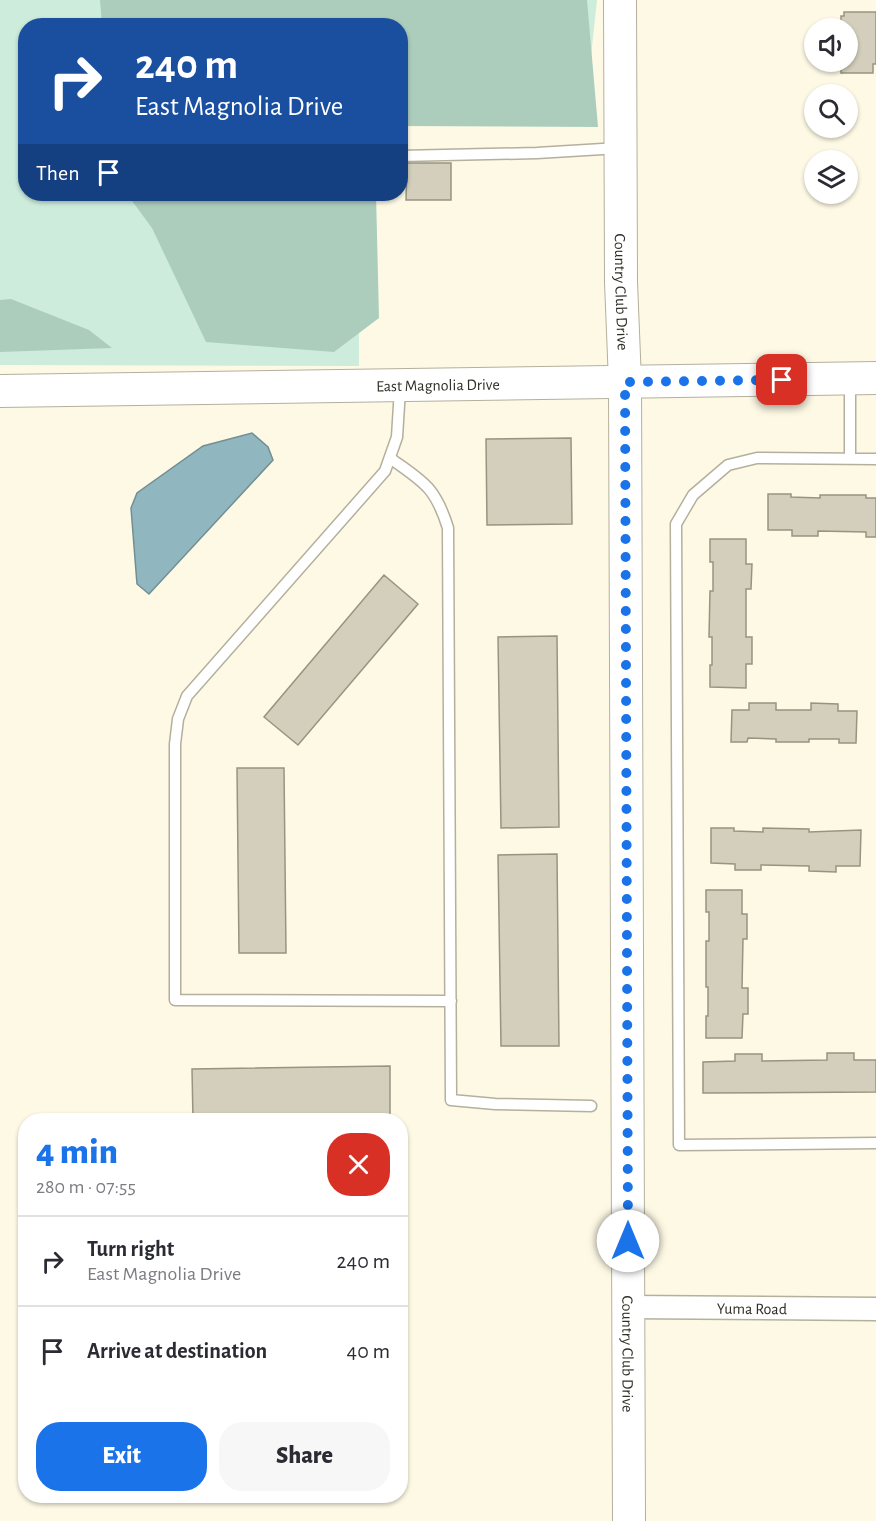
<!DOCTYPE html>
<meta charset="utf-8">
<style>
body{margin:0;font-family:"Alegreya Sans",sans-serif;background:#f7f7f7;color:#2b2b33;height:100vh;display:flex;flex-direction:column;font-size:22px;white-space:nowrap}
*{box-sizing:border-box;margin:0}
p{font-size:20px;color:#7c7c81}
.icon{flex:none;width:33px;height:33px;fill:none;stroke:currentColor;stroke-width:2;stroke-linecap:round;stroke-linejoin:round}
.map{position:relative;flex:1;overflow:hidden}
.side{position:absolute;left:18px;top:1113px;width:390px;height:390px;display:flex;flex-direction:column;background:#fff;border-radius:24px;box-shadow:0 2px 4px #0004}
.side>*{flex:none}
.guide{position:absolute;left:18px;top:18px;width:390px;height:183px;border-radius:24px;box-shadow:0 2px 4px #0004;background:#1a4fa0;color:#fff;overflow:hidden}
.fabs{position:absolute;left:804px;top:18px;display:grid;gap:12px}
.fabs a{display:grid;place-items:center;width:54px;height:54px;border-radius:50%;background:#fff;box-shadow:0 2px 4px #0004;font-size:30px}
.pin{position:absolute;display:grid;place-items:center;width:51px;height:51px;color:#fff;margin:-26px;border-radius:12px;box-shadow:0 3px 9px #0006}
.me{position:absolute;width:66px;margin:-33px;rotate:0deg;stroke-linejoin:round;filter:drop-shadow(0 0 4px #0008)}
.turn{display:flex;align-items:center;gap:21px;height:126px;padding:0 18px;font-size:27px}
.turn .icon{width:78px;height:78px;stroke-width:2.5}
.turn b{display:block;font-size:42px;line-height:51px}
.then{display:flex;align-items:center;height:57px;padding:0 18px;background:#0003;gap:12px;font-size:22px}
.round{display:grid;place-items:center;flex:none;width:63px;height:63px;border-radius:24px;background:#f7f7f7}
.summary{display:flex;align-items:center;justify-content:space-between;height:102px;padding:0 18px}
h1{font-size:36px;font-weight:800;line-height:45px;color:#1a73e8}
.primary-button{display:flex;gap:12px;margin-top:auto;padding:12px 18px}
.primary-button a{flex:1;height:69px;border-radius:24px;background:#1a73e8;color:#fff;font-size:24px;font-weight:800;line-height:69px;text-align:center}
.primary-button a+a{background:#f7f7f7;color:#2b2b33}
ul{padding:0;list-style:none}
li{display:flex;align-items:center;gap:18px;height:90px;padding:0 18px;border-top:2px solid #e1e1e2}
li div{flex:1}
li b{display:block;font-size:22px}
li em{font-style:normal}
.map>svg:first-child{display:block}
.green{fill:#cdecdc}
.forest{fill:#accdbc}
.water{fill:#90b7c0;stroke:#738e92;stroke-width:1.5}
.building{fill:#d3cfbc;stroke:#979481;stroke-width:1.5}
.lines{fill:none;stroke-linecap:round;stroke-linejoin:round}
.lane-casing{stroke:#b4b09d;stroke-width:13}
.street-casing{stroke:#b4b09d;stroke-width:25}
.secondary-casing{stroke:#b4b09d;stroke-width:34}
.lane{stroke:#fff;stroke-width:10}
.street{stroke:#fff;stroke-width:22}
.secondary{stroke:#fff;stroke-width:32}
.route{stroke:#1a73e8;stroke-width:10;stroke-dasharray:0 18}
.labels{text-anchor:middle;stroke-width:5;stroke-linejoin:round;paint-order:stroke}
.street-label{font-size:16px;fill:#302f27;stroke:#fdf9e5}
</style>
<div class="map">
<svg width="876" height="1521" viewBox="0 0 876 1521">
<rect width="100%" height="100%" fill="#fdf9e5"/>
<path class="green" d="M0,0H597L585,112L400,26H26V194H359V366L0,365Z"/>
<path class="forest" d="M100,0H587L598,127L401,126L400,26L102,25Z
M127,194H376L379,318L334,352L206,342L152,228Z
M11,299L89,330L112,348L0,352V300Z"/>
<path class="water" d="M252,433L268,447L273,460L149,594L137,584L131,508L137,493L203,446Z"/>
<path class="building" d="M844,12H876V64H873V73H841V62H848V28H841V16H844Z
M407,163H451V200H406Z
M571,438L572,524L487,525L486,439Z
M768,494H791V497L820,498V495H866V498H876V537H866V532L818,531V536H792V530H768Z
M710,539H746V564H752L751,589H746V637H752V664H746V688L710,687V665H712V637H709L710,591H713V562H710Z
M384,575L418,604L298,745L264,717Z
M557,636L559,827L501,828L498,637Z
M749,703H776V710H811V703L838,704V711H857L856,743H839V739H809V742H776V739L748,738L747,742H731L732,710H749Z
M237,768H284L286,953H239Z
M711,828H734V831L763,832V828L809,829V832L861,830L860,866H836V872L809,871V866L761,865V870H735V864L711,863Z
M557,854L559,1046H501L498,855Z
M706,890H742V914H747V939H743L742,988H748V1014H743L742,1038H706V1016H708V987H706V941H709V912H706Z
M827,1053H854V1060H876V1092L703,1093V1062L735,1061V1054H762V1061L827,1060Z
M390,1066V1120H193L192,1069Z"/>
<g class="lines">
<defs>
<path id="lane" d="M400,156L537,153L619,148
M850,382V459
M400,389L397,437L385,471L187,696L178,719L175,744V1000L451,1001
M390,458C423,482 435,486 448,528L451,1100L495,1104L591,1106
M876,459L757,458L728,465L693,495L676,524L679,1145L876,1143"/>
<g id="street">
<path id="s1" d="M628,1307L876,1309"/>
</g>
<g id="secondary">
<path id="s2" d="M620,0L621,282L625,382L629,1521"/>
<path id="s3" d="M0,391L876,378"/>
</g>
</defs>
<use href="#lane" class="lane-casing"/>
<use href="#street" class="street-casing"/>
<use href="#secondary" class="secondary-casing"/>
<use href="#lane" class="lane"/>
<use href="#street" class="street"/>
<use href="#secondary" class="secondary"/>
</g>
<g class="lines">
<path class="route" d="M628,1241L625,382L782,380"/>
</g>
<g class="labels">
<g class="street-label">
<text dy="6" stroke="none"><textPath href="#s2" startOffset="292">Country Club Drive</textPath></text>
<text dy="6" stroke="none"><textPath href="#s3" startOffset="438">East Magnolia Drive</textPath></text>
<text dy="6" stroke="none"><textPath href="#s1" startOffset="124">Yuma Road</textPath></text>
<text dy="6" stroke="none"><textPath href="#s2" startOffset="1354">Country Club Drive</textPath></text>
</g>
</g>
</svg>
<div class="fabs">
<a><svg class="icon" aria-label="sound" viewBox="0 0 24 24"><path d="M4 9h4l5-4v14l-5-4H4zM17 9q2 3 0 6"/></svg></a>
<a><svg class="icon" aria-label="search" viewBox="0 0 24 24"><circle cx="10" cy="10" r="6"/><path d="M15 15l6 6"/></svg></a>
<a><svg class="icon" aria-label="layers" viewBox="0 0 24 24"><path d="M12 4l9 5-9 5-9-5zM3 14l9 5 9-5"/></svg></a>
</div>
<div class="pin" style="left:782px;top:380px;background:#d93025"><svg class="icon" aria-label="arrive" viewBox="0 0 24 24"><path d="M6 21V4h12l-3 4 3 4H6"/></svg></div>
<svg class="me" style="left:628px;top:1241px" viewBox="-20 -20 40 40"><circle r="19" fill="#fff"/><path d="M0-13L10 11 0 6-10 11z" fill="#1a73e8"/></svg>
<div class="guide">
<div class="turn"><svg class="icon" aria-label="right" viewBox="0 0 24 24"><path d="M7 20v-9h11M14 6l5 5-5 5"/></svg><div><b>240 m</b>East Magnolia Drive</div></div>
<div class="then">Then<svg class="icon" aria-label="arrive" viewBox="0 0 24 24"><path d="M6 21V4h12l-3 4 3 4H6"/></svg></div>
</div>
<section class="side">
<div class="summary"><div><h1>4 min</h1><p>280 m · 07:55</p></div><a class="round" style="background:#d93025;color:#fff"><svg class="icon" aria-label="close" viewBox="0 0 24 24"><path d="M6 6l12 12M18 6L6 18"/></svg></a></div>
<ul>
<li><svg class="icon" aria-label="right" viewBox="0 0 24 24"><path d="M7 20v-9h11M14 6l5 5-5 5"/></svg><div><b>Turn right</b><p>East Magnolia Drive</p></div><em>240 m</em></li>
<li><svg class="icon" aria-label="arrive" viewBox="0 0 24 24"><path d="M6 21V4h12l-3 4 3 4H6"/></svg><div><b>Arrive at destination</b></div><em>40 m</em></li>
</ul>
<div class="primary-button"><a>Exit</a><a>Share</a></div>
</section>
</div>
